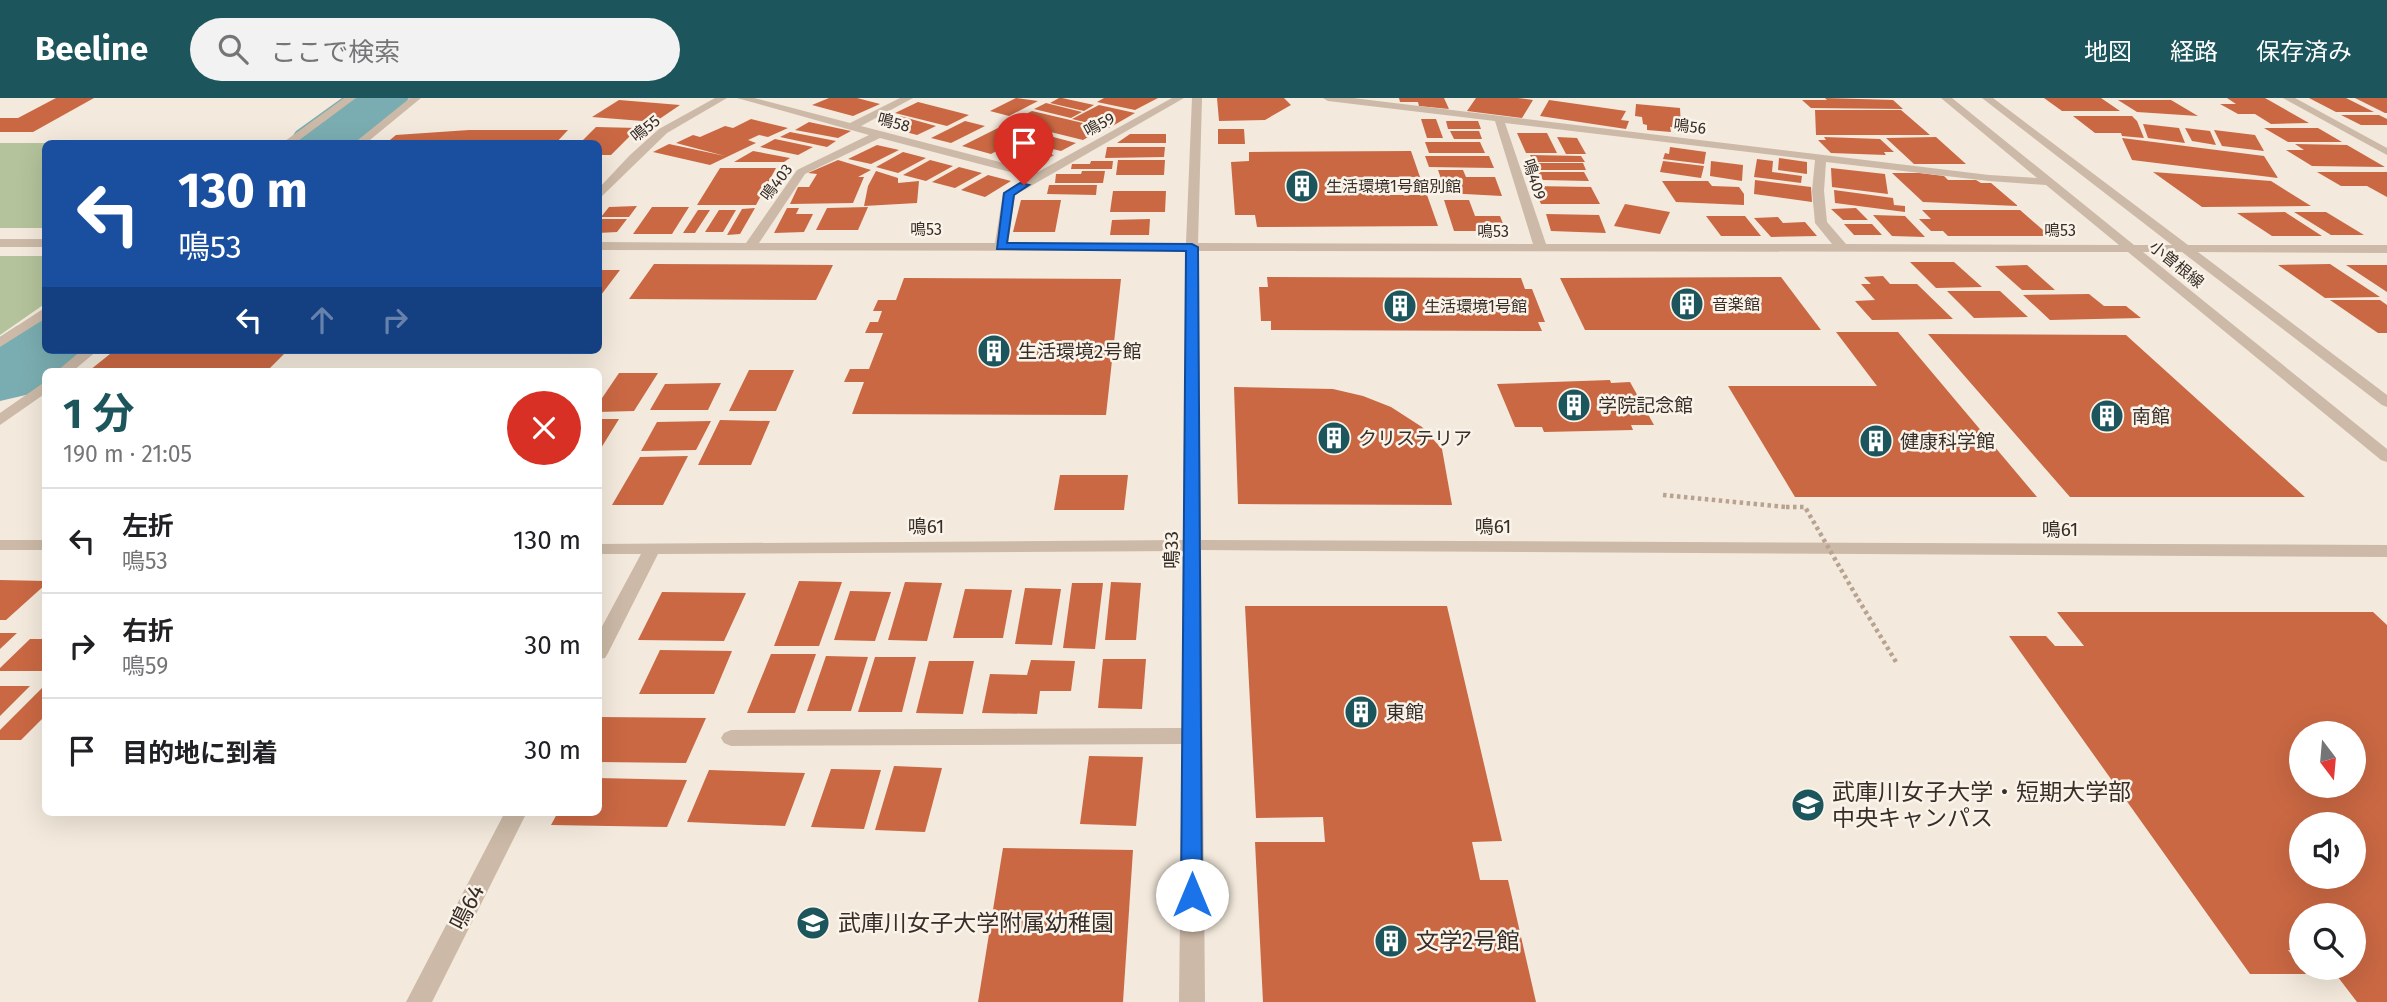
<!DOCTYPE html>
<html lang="ja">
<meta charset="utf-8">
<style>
body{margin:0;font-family:"Fira Sans","Noto Sans JP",sans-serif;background:#f2f2f2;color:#202124;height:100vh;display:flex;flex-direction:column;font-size:26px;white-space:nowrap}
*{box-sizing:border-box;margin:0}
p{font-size:23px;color:#757577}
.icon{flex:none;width:38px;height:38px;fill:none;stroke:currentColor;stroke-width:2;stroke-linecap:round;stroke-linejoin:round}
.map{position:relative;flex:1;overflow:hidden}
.details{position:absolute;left:42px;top:270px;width:560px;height:448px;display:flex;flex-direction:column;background:#fff;border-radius:10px;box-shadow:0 7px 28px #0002}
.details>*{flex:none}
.banner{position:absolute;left:42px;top:42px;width:560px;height:214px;border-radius:10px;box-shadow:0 7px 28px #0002;background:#1a4fa0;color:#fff;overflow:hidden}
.needle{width:46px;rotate:164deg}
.controls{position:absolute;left:2289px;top:623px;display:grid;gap:14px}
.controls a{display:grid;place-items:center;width:77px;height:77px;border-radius:50%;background:#fff;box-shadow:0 7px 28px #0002;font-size:35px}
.pin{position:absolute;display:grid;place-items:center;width:60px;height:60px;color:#fff;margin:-72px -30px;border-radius:50% 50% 50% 0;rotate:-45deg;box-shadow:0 0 7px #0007}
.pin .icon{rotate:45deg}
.me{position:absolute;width:77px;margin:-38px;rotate:0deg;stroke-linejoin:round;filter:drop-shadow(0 0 5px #0008)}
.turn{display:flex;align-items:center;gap:24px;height:147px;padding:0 21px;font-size:32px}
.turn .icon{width:91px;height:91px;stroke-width:2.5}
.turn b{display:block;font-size:49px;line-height:60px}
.lanes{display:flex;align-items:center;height:66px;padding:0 21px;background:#0003;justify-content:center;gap:35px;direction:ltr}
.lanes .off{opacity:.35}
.round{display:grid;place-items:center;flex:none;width:74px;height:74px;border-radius:37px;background:#f2f2f2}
.summary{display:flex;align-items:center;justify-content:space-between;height:119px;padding:0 21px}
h1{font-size:42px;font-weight:700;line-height:52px;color:#1c555b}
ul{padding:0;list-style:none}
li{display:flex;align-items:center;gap:21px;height:105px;padding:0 21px;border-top:2px solid #e0e0e0}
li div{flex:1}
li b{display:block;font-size:26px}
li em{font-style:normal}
header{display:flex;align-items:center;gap:42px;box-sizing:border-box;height:98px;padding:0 35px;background:#1c555b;color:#fff}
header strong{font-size:33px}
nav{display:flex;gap:38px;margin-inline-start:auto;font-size:24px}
.search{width:490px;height:63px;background:#f2f2f2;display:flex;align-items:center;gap:18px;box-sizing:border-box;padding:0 24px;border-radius:38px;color:#757577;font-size:26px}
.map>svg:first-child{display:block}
.green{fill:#b4c39b}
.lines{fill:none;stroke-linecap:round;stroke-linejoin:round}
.river{fill:#7aadb1;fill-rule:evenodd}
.building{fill:#ca6843;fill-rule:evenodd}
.path{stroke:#b8a391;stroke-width:4.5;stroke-dasharray:3.5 3.5;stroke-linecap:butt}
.minor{fill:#ccb9a7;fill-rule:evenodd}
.path-bridge{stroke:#b8a391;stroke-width:4.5;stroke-dasharray:3.5 3.5;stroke-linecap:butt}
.route{fill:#1a73e8;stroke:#114b97;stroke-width:2}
.labels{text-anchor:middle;stroke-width:5;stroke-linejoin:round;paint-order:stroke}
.far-street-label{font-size:16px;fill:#382e28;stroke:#faf3e9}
.far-poi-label{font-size:16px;fill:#382e28;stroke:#faf3e9;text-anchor:start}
.poi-label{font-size:19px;fill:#382e28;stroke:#faf3e9;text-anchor:start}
.street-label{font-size:19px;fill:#382e28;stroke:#faf3e9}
.near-poi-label{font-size:23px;fill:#382e28;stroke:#faf3e9;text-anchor:start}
.near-street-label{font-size:23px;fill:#382e28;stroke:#faf3e9}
</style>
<header>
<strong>Beeline</strong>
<div class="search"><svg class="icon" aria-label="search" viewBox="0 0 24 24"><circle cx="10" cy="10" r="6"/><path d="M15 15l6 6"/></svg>ここで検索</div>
<nav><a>地図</a><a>経路</a><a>保存済み</a></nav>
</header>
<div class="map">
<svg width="2387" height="904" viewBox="0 0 2387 904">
<rect width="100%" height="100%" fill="#f3e9dc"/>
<path class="green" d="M0,45H264L46,46L45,130H0Z
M0,158H45L46,205L0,237Z"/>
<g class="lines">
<path class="river" d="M342,0H409L400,12L358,46H287L296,33Z
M46,221V252H82C72,267 63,273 46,273V284L30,296L0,303V239L17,228Z"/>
</g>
<path class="building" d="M56,0H94L33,34H0V20H18Z
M829,0H857L880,6L853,18L812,7Z
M1016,0L1038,3L1009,18L990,13Z
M1059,0H1062L1094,7L1084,13L1050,5Z
M1104,0H1158L1135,12L1097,4Z
M1217,0H1284L1291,7L1265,22L1219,23Z
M1399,0H1444L1449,11L1419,8L1418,4H1400Z
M1476,0H1518L1533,2L1522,20L1467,13Z
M1825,0L1893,2L1903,11L1811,10L1802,2H1827Z
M2044,0H2101L2120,13H2062Z
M2227,0H2265L2309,25L2271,26L2255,16H2238L2220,6H2236Z
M2309,0H2346L2374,14H2336Z
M2355,0H2387V15H2385Z
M619,2L680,7L655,24L592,19Z
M1549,2L1626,13L1621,22L1629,23L1626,31L1540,18Z
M2118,2H2171L2198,18L2137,14Z
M918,4L969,17L947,28L895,15Z
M1046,5L1082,14L1071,20L1034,11Z
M1636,6L1680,10L1681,30L1670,29L1671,34L1647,32V27L1643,26L1642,19L1635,18Z
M1099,7L1135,15L1109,30L1072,21Z
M1815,12H1901L1930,37H1816Z
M1032,13L1104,30L1083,42L1010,24Z
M2341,17H2379L2387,21V27H2361Z
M900,18L936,28L917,37L880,27Z
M2073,18H2132L2137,23L2144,40L2122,38L2121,35H2095Z
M751,21L788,30L768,39L759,37L748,42L756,45L710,67L653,54L669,46L725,58L676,45L693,37L700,39L725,28L733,30Z
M1421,21H1436L1443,40H1427Z
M965,23L985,28L951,45L931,40Z
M1446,23H1478L1481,31H1448Z
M809,24L851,33L838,40L795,32Z
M2143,26L2179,30L2185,45L2148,40Z
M1002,28L1030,35L991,56L962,48Z
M596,29L638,30L611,57H598V46H579Z
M2185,30L2210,33L2216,47L2192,43Z
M2264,30H2318L2342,44H2288Z
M1218,31H1244L1245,46H1218Z
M469,32H568L555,46H385L396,37Z
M2214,32L2255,37L2264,53L2222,48Z
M1450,33H1479L1482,41H1454Z
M790,34L836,43L827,49L780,39Z
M1038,35L1076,45L1061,53L1023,44Z
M1517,35H1547L1557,55H1526Z
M1130,36H1166V45H1117Z
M1557,39L1577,40L1586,56H1566Z
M1824,39L1880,41L1894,54H1884L1886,57L1831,55L1818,42H1826Z
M1936,39L1966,66H1914L1886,40Z
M2122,40L2264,58L2278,80L2132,62Z
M775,41L813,49L798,57L760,49Z
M1425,44H1480L1485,55H1429Z
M2295,46L2347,47L2385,69L2312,68L2286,52H2304Z
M877,47L899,52L871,66L848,61Z
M1023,49L1054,57L1037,67L1016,61L1025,56L1014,54Z
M1107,49H1165L1164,59L1105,60Z
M1670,49L1706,54L1704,66L1663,61L1665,55L1669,56Z
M753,53L790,60L784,64H734Z
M1411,53L1420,79H1369L1374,97H1427L1438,128L1257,129L1255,117H1235L1231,64L1249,63V54Z
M903,54L926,60L898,75L876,69Z
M1530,57L1581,58L1585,64H1534Z
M1425,58H1489L1494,70L1429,69Z
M1779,60L1807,64V76L1778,72Z
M1757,61L1773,63L1772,74L1802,78L1801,85L1754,79Z
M838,62L871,72L858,79H864L853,105L790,106L798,89H809L817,76L808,75Z
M930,62L953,68L926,83L903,77Z
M1118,62H1165L1164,77H1116Z
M1091,63H1113L1112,71H1071L1072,66H1090Z
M1663,63L1704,68L1701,80L1660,74Z
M1711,63L1743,67L1742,83L1710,78Z
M1533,65H1583L1586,72H1536Z
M959,69L982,75L955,90L932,84Z
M720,70H776L756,107H697Z
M1831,70L1885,76L1888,96L1832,89Z
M1438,72H1463L1466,79H1495L1502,98L1446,95Z
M876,73L898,80V85L919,83L917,105L864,108L868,88Z
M1082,73H1105L1103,85H1055L1056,76H1081Z
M1538,74H1584L1589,83L1543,82Z
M2153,74L2271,83L2311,108L2202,109Z
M2317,74H2387V99L2367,88H2341Z
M1892,75H1919L1944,78L1948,82H1976L1981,85H1991L2018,108L1923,104Z
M988,77L1011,83L985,99L961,92Z
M1755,82L1811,89L1812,104L1754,96Z
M1662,83H1708L1712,88L1739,89L1744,96V107L1676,104Z
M1049,87H1097L1096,97L1047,96Z
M1533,88L1591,89L1600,106H1541Z
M1834,92L1893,100L1894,107L1905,108V114L1835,105Z
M1113,93H1166L1165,114H1110Z
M1021,102H1061L1055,134H1013Z
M1444,102H1469L1475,118H1500L1506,133H1454Z
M1625,106L1670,114L1660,136L1614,128Z
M637,108L629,119H601L609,109Z
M652,109H689L672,136H633Z
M868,109L858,132H816L827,110Z
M755,110L740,136L727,137L742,111Z
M787,110H799L796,116H813L804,134L774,135Z
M1856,110L1868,122H1843L1831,111Z
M698,112H710L695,135H683Z
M719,112H736L723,134H705Z
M1922,112H2020L2050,138H1948L1943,133H1931L1919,121H1931Z
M2285,114L2322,138H2272L2237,115Z
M2294,114H2326L2364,137H2331Z
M1546,116L1599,117L1606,135L1551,133Z
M1873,117L1905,118L1925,139L1892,138Z
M1706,118H1745L1761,138H1721Z
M1778,119L1783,125L1805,124L1817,138L1771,139L1754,120Z
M598,121H627L617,134L598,135Z
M1150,121L1149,137H1110L1112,122Z
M1844,126H1872L1882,137H1854Z
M1910,164H1954L1982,189L1936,190Z
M654,166L833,167L816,202L629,201Z
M2330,166L2380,199L2325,200L2278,167Z
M2027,167L2055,192H2022L1995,168Z
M2346,167H2387V194Z
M598,172H620L598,201Z
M1883,178L1890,186H1917L1953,221L1872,222L1855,203L1875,202L1861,186H1871L1864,179Z
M1267,179L1521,180L1525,191H1532L1545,224H1538L1542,233L1271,232V223H1261L1259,189H1268Z
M1781,179L1821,232H1585L1560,180Z
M904,180L1121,181L1106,317L852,316L864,284H844L850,271H869L883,235H865L870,224H878L882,213H873L878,202H896Z
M1947,193H2000L2028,219L1974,220Z
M2089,196L2104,208H2126L2141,220L2050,222L2023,197Z
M2330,202H2380L2387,207V235H2378Z
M1836,234H1898L2037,399H1795L1728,288H1877Z
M1928,236L2126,237L2305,399H2070Z
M115,252H288L270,270L90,272Z
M749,272H794L776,313H729Z
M619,275H658L634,313L598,314V306Z
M1610,282L1611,285L1630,284L1654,327H1631L1633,332L1544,334L1542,329H1515L1497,286Z
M721,285L708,312H650L665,286Z
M1234,289L1333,291L1363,298L1391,309L1422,329L1442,351L1452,407L1238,406Z
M598,321H619L598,355Z
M720,322L770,323L751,367H698Z
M711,323L696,352L641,353L657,324Z
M688,358L663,407H612L640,359Z
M1060,377H1128L1124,412H1054Z
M0,482L46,483V486L6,522H0Z
M799,483L842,484L819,548H774Z
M905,484L942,485L927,543L888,542Z
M1111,484L1141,485L1136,542H1105Z
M1072,485H1103L1095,551L1063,550Z
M1025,490L1061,491L1052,547L1015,546Z
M965,491L1012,492L1003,540H953Z
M850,493L891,494L875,543L834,542Z
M662,494L746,495L724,543L638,542Z
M1245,508H1447L1502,743L1472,744L1480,782H1508L1536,904H1263L1255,744H1325L1323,719L1256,720Z
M2057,514H2373L2387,527V904H2357L2331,870H2354V817H2301V853L2288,852L2306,876H2250L2009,538H2046L2055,548H2084ZM2301,635H2354V688H2301ZM2301,726H2354V779H2301Z
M0,535H17L0,551Z
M30,541H46V573H0V570Z
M660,552L732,553L714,596H639Z
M771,556H816L795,615H747Z
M826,558L868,559L851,613H807Z
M875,559H916L902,614H858Z
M1103,561H1146L1142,611L1098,610Z
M1031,562L1075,563L1071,593H1040L1037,616L982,615L990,576L1027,577Z
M929,563H974L963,616L916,615Z
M46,586V617L21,642H0V632Z
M0,588H30L0,618Z
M600,619L706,620L686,665L598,664Z
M1089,658L1143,659L1136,728L1080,726Z
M894,668L942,670L925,734L875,732Z
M831,671L881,672L864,731L811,729Z
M709,672L805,675L785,728L687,724Z
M598,680L687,682L667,729L551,727L558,714H598Z
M1003,750L1133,752L1123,904H978Z"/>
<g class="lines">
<path class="path" d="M1663,397L1786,409
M1858,501L1896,564"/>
<path class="minor" d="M344,0H356L294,46H281Z
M410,0H421L365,46H353Z
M715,0H727L667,35L598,102V91L630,57L659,31Z
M737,0H754L850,25L900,0H913L861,28L1038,74L1172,0H1184L1015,97L1008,145H1186L1192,0H1202L1198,145L1533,146L1495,23L1328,3L1323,0H1353L1989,77L2037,80L1941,0H1952L2134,147H2172L1982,0H1993L2188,147H2387V155L2198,154L2387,297V309L2382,307L2182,154H2143L2387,351V364L2381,362L2128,154L1198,153L1201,442L2387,447V459L1201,452L1205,904H1179L1182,646L731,648L724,645L721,640L724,635L731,632L1182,630L1183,453L658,456L608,555L605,560L598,561V536L641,456H598V446L1183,442L1186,153L598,152V144L746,145L797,72L869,37ZM1505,25L1815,62L1812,93L1815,125L1832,146H1546ZM880,40L1029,79L1003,95L995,145H759L805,76ZM1826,64L1989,83L2046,87L2119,147L1846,146L1827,124L1824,93Z
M2283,0H2295L2387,50V57Z
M0,141H46V149H0Z
M46,209V220L0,249V239Z
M82,252H98L73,273H57Z
M46,283V295L0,327V315Z
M0,442H46V452H0Z
M505,714H527L432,904H406Z"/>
<path class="path-bridge" d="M1786,409H1805L1858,501"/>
</g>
<path class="route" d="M1020,85L1029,87L1014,97L1007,145L1192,146L1198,149L1202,797L1199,804L1192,806L1184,804L1181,797L1186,153L997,151L1004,95Z"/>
<defs>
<symbol id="building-disc" viewBox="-11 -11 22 22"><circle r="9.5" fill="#1c555b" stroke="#faf3e9"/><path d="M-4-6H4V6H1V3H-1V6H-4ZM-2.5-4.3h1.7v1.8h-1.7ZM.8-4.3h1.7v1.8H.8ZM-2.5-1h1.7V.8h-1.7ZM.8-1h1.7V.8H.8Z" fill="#fff"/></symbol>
<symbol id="university-disc" viewBox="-11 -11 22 22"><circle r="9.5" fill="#1c555b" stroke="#faf3e9"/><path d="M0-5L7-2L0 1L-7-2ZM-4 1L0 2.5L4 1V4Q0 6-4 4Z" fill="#fff"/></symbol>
<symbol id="school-disc" viewBox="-11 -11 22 22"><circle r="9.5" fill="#1c555b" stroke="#faf3e9"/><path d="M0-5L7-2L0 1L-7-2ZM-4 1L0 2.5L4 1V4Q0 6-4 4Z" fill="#fff"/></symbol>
</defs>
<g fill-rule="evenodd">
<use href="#building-disc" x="1283" y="69" width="38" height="38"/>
<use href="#building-disc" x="1668" y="187" width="38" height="38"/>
<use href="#building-disc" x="1381" y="189" width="38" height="38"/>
<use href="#building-disc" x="975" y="234" width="38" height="38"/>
<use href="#building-disc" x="1555" y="288" width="38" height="38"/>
<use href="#building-disc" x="2088" y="299" width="38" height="38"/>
<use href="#building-disc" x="1315" y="321" width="38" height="38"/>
<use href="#building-disc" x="1857" y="324" width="38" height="38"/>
<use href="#building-disc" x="1342" y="595" width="38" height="38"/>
<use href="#university-disc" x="1789" y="688" width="38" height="38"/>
<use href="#school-disc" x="794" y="806" width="38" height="38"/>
<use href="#building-disc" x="1372" y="824" width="38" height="38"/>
</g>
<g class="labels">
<g class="far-street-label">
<text transform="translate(894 24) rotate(15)" y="6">鳴58</text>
<text transform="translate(1099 26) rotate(-29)" y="6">鳴59</text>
<text transform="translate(1690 28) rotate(7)" y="6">鳴56</text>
<text transform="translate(645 30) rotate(-39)" y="6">鳴55</text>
<text transform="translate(1535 81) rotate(72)" y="6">鳴409</text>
<text transform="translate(776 84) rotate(-53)" y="6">鳴403</text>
<text x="926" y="137">鳴53</text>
<text x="2060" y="138">鳴53</text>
<text x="1493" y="139">鳴53</text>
<text transform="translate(2177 166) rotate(39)" y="6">小曽根線</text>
</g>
<g class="far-poi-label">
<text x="1326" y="94">生活環境1号館別館</text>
<text x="1712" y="212">音楽館</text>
<text x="1424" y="214">生活環境1号館</text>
</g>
<g class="poi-label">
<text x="1018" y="260">生活環境2号館</text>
<text x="1598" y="314">学院記念館</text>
<text x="2132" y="325">南館</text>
<text x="1358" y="347">クリステリア</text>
<text x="1900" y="350">健康科学館</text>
<text x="1386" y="621">東館</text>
</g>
<g class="street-label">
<text x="926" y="435">鳴61</text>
<text x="1493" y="435">鳴61</text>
<text x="2060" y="438">鳴61</text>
<text transform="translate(1171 452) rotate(-90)" y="7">鳴33</text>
</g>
<g class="near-poi-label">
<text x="1832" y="702">武庫川女子大学・短期大学部<tspan x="1832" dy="26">中央キャンパス</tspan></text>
<text x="838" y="833">武庫川女子大学附属幼稚園</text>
<text x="1416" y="851">文学2号館</text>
</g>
<g class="near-street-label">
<text transform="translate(467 809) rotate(-63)" y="8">鳴64</text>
</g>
</g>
</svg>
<div class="controls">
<a><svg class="needle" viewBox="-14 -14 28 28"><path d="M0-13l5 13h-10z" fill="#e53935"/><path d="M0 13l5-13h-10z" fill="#757577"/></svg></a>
<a><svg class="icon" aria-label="sound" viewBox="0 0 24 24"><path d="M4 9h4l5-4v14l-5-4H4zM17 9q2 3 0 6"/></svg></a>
<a><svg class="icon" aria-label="search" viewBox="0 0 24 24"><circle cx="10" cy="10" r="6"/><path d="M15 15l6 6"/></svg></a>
</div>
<div class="pin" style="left:1024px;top:87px;background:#d93025"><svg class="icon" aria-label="arrive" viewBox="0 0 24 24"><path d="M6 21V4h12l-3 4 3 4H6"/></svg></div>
<svg class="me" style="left:1192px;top:797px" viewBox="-20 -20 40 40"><circle r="19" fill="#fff"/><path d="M0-13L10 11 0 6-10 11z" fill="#1a73e8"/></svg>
<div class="banner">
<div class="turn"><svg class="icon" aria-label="left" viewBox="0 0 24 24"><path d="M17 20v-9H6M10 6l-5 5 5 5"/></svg><div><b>130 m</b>鳴53</div></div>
<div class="lanes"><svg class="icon" aria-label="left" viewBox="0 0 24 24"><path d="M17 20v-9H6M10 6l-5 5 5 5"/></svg><svg class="icon off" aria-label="ahead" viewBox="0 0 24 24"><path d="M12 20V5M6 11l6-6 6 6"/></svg><svg class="icon off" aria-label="right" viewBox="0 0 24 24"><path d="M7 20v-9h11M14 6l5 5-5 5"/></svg></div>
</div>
<section class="details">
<div class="summary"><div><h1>1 分</h1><p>190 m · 21:05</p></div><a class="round" style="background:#d93025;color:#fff"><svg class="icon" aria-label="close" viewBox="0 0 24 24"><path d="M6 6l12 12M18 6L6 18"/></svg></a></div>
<ul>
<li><svg class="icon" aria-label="left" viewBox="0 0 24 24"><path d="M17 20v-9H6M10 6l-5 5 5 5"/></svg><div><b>左折</b><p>鳴53</p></div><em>130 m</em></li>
<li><svg class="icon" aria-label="right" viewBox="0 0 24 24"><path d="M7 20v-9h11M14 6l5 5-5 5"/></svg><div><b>右折</b><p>鳴59</p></div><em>30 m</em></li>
<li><svg class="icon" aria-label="arrive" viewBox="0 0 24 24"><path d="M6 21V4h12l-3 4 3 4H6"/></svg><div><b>目的地に到着</b></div><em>30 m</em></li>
</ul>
</section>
</div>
